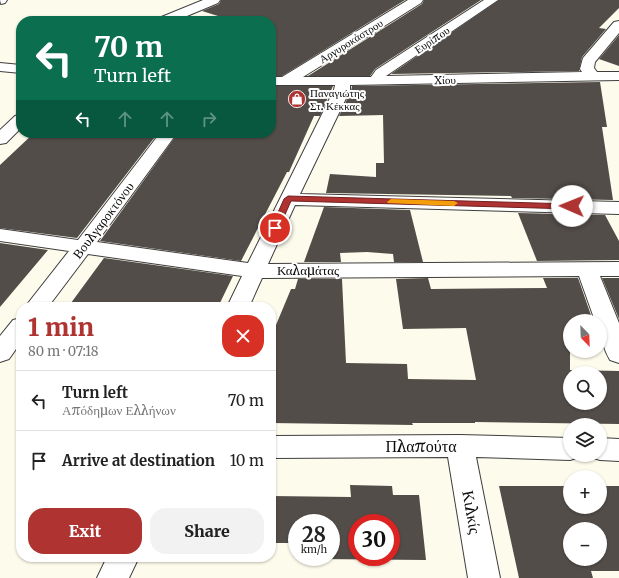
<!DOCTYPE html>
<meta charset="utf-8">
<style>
body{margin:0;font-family:Merriweather,serif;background:#f2f2f2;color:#222;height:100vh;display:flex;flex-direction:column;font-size:15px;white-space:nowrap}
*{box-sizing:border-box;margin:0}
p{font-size:13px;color:#767676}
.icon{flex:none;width:22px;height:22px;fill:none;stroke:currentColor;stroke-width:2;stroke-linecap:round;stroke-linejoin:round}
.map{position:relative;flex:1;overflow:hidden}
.side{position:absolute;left:16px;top:302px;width:260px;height:260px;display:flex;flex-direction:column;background:#fff;border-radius:16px;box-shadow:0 1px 3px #0004}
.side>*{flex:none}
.top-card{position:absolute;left:16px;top:16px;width:260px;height:122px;border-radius:16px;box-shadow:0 1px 3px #0004;background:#0b6e4f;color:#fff;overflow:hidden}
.needle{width:26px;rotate:157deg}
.tools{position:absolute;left:563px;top:314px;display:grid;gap:8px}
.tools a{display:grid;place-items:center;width:44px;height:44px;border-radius:50%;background:#fff;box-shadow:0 1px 3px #0004;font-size:20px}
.speed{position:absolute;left:288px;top:514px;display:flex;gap:8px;font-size:20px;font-weight:700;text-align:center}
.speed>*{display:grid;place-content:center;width:52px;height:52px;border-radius:50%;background:#fff;box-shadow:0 1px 3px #0004;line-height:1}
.speed small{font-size:10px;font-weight:400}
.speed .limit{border:6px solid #d22;background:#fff;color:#111}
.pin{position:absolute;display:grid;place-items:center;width:34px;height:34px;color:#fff;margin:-17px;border:2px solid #fff;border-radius:50%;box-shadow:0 1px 4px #0007}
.me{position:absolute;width:44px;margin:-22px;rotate:271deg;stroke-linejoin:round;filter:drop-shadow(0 0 3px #0008)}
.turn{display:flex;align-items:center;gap:14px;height:84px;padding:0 12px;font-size:18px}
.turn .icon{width:52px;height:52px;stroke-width:2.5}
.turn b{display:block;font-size:28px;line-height:34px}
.lanes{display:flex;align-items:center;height:38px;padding:0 12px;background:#0003;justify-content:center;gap:20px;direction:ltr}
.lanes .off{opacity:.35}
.round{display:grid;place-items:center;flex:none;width:42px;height:42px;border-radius:16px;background:#f2f2f2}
.overview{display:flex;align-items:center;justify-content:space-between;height:68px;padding:0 12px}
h1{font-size:24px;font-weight:800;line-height:30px;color:#ae3331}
.primary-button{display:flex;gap:8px;margin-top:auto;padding:8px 12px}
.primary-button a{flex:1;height:46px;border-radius:16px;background:#ae3331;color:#fff;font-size:16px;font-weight:800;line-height:46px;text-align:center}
.primary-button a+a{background:#f2f2f2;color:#222}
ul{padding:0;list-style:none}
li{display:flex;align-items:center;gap:12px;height:60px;padding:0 12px;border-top:1px solid #e0e0e0}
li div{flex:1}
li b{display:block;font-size:15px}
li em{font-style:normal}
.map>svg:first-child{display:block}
.building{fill:#534d49;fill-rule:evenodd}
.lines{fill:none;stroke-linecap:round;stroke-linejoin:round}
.minor-casing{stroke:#3e3e3e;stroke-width:2}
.minor{fill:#fff;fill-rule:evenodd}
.route{fill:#ae3331;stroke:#712120}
.slow{fill:#f59e0b}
.labels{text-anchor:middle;stroke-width:4;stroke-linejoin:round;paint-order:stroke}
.far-street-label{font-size:11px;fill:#0b0b0b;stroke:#fff}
.far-poi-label{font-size:11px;fill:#0b0b0b;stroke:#fff;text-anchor:start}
.street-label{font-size:13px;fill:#0b0b0b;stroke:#fff}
.near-street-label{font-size:16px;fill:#0b0b0b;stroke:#fff}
</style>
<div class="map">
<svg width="619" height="578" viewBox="0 0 619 578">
<rect width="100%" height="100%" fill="#fdfbeb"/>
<path class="building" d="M221,0H405L282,76H271V21H234L202,11L219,4Z
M424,0H481L375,69L370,76H308L422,4Z
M499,0H619V8L599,28L606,29L582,57L579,71L391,74Z
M619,35V66L599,59Z
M600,82L607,127H602L613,200L512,198L511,196L326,193L330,174L376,177V163H384L383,115L339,116L351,91L352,86Z
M271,86H333L320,116H314L289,172H287L241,261L100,241L178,133H271Z
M34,133H158L77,238L0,228V165Z
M324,207L410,210L423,262H394L393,254L367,252L340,253L341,262H304Z
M518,213L605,215L619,241V260L537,261Z
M0,243L48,250L0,307Z
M104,258L233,276L218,307H68Z
M428,278L431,289L547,288L543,278H578L593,321H570V370L619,371V424L475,422V423H412L413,425L271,423V337L291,289H295L298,279H342L346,363L407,364L408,379L476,380L466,328L403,329L396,279ZM570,373H600V403H570Z
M602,278H619V319Z
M350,485L392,486L393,495H419L426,560L317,559V557H331V523H297V543H271V496L351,497ZM357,523H391V557H357Z
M499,486H570V507H600V486H619V571H591L593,578H519ZM570,529H600V559H570Z"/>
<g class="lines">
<defs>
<path id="minor" d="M0,0H7L5,3L1,4Z
M203,0H220L218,3L175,21H158L159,18Z
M408,0H423L421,3L303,77H371L376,70L484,0H498L386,76L582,72L580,69L583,58L614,22L619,21V33L595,62L594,68L597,72H619V80L350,85V90L300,194L619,202V214L295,205L268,264L619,262V276H600L619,323V363L610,360C603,348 600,335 600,321H595L579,276L262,278L249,307H227L242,276L88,254L48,307H25L69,251L0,241V229L78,240L160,133H177L97,242L248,263L334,90L335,85H271V77H282Z
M0,63L21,65V73L0,71Z
M21,114V128L6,143L0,144V130L15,116Z
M21,318V342L9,359L0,362V336L13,320Z
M460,435L570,438V455H581L580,457L570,460L476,457L500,578H468L448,457L271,458V436Z
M600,438L619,439V461L600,460L590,457L589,455H600Z
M107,557H139L129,578H97Z"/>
</defs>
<use href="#minor" class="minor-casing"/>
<use href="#minor" class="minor"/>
</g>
<path class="route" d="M288,196L572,204L576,206L572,209L291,201L279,228L278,229H272L271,228L284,199Z"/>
<path class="slow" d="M391,199L454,201L458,203L454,206L388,203L387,202Z"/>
<defs>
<symbol id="shop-disc" viewBox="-11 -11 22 22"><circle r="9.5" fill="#ae3331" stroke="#fff"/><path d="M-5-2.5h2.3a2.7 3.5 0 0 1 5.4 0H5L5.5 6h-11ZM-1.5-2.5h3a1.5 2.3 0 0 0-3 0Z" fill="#fff"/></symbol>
</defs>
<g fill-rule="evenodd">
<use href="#shop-disc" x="287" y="89" width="20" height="20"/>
</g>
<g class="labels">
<g class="far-street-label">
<text transform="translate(432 40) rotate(-34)" y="4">Ευρίπου</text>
<text transform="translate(351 41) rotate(-32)" y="4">Αργυροκάστρου</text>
<text transform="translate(445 80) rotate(-1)" y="4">Χίου</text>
</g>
<g class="far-poi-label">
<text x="310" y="97">Παναγιώτης<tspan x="310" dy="13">Στ. Κέκκας</tspan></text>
</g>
<g class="street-label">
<text transform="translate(103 220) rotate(-53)" y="5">Βουλγαροκτόνου</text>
<text x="308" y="275">Καλαμάτας</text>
</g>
<g class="near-street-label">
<text x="421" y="452">Πλαπούτα</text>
<text transform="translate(472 512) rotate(80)" y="6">Κιλκίς</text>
</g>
</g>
</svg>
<div class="tools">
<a><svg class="needle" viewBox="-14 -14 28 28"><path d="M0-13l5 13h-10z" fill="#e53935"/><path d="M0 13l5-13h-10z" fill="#767676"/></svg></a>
<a><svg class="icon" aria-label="search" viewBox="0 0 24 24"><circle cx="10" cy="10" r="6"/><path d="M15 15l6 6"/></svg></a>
<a><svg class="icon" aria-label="layers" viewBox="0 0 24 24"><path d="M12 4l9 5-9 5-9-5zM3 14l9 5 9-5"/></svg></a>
<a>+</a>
<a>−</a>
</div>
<div class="speed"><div>28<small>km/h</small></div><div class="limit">30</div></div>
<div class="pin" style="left:275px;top:228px;background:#d93025"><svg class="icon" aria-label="arrive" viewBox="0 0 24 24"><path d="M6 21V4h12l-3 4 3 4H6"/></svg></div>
<svg class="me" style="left:572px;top:206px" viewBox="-20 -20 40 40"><circle r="19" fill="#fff"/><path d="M0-13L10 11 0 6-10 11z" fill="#ae3331"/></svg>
<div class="top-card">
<div class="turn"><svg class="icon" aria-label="left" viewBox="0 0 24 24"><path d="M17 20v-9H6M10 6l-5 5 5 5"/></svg><div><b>70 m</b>Turn left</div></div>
<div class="lanes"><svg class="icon" aria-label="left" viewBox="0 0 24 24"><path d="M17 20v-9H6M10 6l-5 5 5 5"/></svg><svg class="icon off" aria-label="ahead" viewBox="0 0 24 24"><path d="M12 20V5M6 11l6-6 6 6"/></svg><svg class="icon off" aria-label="ahead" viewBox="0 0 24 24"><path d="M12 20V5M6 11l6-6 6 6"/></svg><svg class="icon off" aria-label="right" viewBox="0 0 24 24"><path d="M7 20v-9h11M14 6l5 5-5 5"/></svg></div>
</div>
<section class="side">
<div class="overview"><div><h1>1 min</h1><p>80 m · 07:18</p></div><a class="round" style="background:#d93025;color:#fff"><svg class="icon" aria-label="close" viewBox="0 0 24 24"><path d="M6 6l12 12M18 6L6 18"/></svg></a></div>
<ul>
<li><svg class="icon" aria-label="left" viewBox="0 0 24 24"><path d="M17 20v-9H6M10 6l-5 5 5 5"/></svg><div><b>Turn left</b><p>Απόδημων Ελλήνων</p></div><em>70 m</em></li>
<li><svg class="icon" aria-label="arrive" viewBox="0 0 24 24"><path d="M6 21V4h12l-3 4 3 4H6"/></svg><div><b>Arrive at destination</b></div><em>10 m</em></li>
</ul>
<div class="primary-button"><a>Exit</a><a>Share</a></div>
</section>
</div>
